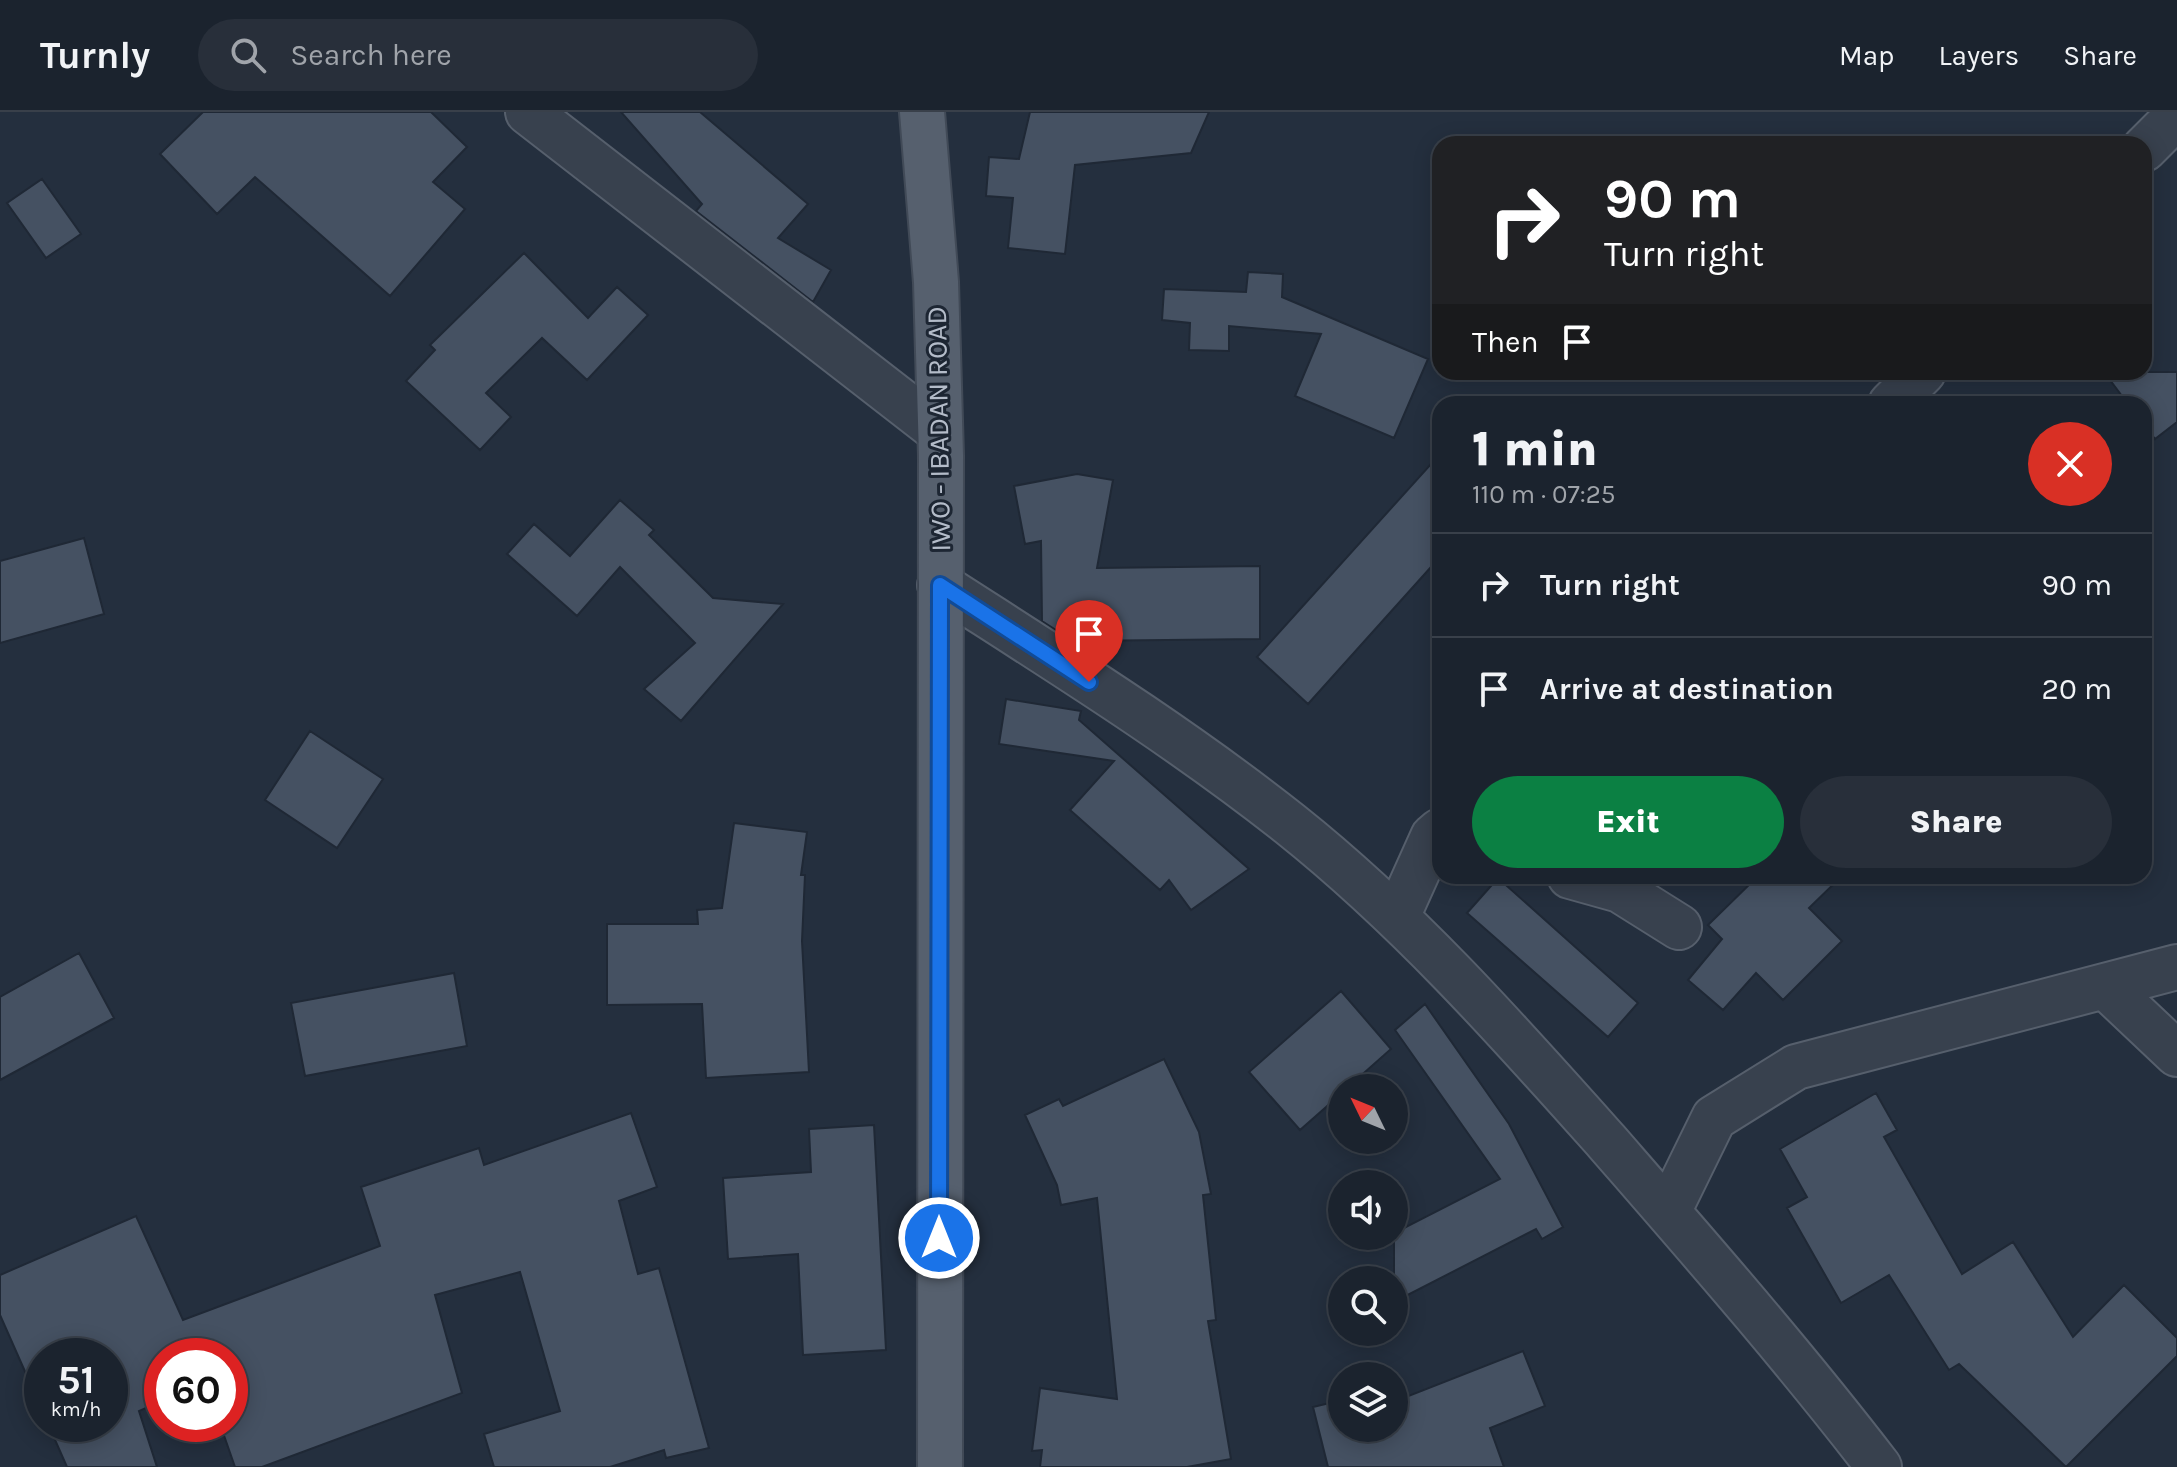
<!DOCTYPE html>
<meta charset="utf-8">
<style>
body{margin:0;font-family:Karla,sans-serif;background:#282f3a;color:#f1f3f6;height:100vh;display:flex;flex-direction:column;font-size:30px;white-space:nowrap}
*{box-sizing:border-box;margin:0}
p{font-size:26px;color:#a0a4aa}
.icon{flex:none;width:44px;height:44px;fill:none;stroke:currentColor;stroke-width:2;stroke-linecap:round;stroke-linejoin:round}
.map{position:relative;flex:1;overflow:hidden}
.sheet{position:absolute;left:1432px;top:284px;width:720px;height:488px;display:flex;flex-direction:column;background:#1b232e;border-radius:24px;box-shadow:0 4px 20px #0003,0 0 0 2px #39404a}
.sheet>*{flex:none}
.banner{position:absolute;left:1432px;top:24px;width:720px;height:244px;border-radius:24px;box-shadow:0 4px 20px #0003,0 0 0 2px #39404a;background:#202124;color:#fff;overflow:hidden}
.needle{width:52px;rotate:313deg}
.fabs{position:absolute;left:1328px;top:962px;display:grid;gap:16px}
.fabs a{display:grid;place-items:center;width:80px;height:80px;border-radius:50%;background:#1b232e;box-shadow:0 4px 20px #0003,0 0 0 2px #39404a;font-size:40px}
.speed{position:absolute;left:24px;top:1226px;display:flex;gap:16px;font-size:40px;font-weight:700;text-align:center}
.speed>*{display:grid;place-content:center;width:104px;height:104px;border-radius:50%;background:#1b232e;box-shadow:0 4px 20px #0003,0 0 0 2px #39404a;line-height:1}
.speed small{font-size:20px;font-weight:400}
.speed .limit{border:12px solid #d22;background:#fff;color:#111}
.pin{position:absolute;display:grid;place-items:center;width:68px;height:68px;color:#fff;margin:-82px -34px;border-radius:50% 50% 50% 0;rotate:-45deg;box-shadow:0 0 8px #0007}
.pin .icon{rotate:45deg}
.me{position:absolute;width:88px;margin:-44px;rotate:0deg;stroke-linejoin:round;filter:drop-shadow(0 0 6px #0008)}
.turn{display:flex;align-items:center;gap:28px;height:168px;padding:0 40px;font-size:36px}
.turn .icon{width:104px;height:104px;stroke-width:2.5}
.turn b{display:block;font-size:56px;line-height:68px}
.then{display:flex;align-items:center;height:76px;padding:0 40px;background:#0003;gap:16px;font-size:30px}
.round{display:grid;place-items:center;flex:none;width:84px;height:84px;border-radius:42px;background:#282f3a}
.summary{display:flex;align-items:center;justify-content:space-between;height:136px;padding:0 40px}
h1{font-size:48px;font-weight:800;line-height:60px}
.action{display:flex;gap:16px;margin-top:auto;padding:16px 40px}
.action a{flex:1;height:92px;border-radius:48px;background:#0b8043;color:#fff;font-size:32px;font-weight:800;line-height:92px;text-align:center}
.action a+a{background:#282f3a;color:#f1f3f6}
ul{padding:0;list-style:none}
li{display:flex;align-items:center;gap:24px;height:104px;padding:0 40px;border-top:2px solid #39404a}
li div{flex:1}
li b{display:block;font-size:30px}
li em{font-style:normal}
header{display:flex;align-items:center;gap:48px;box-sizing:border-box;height:112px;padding:0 40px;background:#1b232e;border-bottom:2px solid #39404a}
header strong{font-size:38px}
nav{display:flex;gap:44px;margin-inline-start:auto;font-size:28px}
.search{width:560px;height:72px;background:#282f3a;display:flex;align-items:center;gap:20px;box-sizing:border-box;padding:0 28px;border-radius:44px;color:#a0a4aa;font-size:30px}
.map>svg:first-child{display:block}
.building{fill:#455162;stroke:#1f2835;stroke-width:2}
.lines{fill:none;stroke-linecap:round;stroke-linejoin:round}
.minor-casing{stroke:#565f6c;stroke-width:48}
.major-casing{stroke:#414a57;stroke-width:48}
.minor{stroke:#38414e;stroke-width:44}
.major{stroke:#56606e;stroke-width:44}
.route-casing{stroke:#114b97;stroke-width:20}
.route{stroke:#1a73e8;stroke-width:14}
.labels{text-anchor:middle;stroke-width:6;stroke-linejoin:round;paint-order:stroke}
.street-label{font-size:28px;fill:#b4bcc9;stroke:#1d2633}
</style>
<header>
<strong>Turnly</strong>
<div class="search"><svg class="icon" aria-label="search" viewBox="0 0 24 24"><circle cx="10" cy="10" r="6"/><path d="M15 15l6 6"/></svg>Search here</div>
<nav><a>Map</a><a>Layers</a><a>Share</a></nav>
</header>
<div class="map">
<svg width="2177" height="1355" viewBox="0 0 2177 1355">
<rect width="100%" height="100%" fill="#242f3e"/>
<path class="building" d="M203,0H431L467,35L433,70L465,97L390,184L255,65L217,102L160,42Z
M621,0H700L808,92L778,126L831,158L813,190L696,99L702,92Z
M1030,0H1209L1191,41L1075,53L1065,142L1008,136L1013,86L986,84L989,45L1019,47Z
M42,67L81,122L46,146L7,91Z
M524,141L588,206L617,175L648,203L587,268L542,226L486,281L511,305L480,338L406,269L435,238L430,233Z
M1248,160L1283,162L1282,185L1428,247L1394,326L1295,284L1321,222L1229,214V239L1189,238L1190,211L1162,208L1164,177L1246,180Z
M2104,260H2177V310L2155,327L2144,312V292H2128Z
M1440,342V445L1308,592L1257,545Z
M1077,362L1113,368L1097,456L1260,454V527L1073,529L1042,509L1041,429L1025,432L1014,374Z
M620,388L654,418L649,423L713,486L783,492L681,609L644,577L695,531L620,455L577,504L507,442L534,412L570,444Z
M84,426L104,502L0,531V449Z
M1006,587L1081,599L1079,608L1249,757L1191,798L1169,768L1160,778L1070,698L1114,649L999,632Z
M310,619L383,667L337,736L265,688Z
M734,711L807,720L801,763H805L802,829L809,960L706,966L702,892L607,893V812H698L697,798L722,796Z
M1758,764H1842L1809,796L1842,829L1783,888L1756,861L1723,898L1688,868L1722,827L1708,813Z
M1498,766L1638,891L1608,925L1467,801Z
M79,841L114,906L0,968V885Z
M454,861L467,934L305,964L291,891Z
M1341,879L1391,937L1347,976H1342V981L1300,1018L1249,960Z
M1425,892L1509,1012L1563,1115L1542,1127L1536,1117L1394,1190V1121L1500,1067L1395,918Z
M1164,947L1199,1020L1211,1082L1203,1083L1216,1208L1208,1209L1231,1347L1187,1355H1040L1042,1338L1032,1339L1040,1276L1117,1287L1097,1086L1061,1093L1057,1073L1025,1003L1059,987L1063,994Z
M1876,981L1897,1018L1884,1025L1962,1162L2013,1130L2073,1225L2124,1173L2177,1226V1244L2066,1355L1959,1252L1949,1258L1889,1163L1841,1191L1787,1096L1807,1085L1780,1037Z
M631,1001L657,1075L619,1089L638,1162L659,1156L709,1336L666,1346L664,1338L610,1355H494L484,1322L560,1299L520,1160L435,1183L462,1281L262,1355H235L220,1312H230V1244H162V1289L139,1299L157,1355H67L48,1312H110V1244H42V1298L0,1203V1163L136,1104L183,1208L380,1134L361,1075L479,1036L484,1053Z
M874,1013L886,1238L803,1243L798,1142L728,1147L723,1066L811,1060L809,1017Z
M1523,1239L1545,1294L1490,1316L1504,1355H1328L1313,1295L1342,1288V1316H1394V1280L1396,1289Z"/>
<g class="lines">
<defs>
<path id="minor" d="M528,0L938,318
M2144,37L2177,4
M1891,292L1923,260
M940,473C1058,549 1179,624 1290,712C1407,805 1508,919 1607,1030C1700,1137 1793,1243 1879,1355
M1570,764L1620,778L1679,815
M1397,805L1433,725L1440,719
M2105,874L2177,942
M1668,1100L1714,1006L1796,955L2177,855"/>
<path id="major" d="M922,0L936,170L941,344L940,1355"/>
</defs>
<use href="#minor" class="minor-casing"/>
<use href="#major" class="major-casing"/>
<use href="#minor" class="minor"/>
<use href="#major" class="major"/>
</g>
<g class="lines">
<defs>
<path id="route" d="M939,1126L940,473L1089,570"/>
</defs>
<use href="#route" class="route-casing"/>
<use href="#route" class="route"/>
</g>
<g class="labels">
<g class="street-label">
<text transform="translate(938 317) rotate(-91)" y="10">IWO - IBADAN ROAD</text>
</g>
</g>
</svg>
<div class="fabs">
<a><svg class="needle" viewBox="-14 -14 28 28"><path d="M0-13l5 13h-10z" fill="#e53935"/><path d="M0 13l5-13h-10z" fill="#a0a4aa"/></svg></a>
<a><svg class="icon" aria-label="sound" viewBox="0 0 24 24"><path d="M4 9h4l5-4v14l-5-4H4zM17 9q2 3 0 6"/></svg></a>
<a><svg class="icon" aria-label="search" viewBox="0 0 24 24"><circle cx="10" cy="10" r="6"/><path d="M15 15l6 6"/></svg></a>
<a><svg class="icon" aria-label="layers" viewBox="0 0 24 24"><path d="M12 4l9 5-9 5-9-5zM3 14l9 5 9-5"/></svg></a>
</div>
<div class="speed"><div>51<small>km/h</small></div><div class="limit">60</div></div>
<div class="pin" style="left:1089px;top:570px;background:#d93025"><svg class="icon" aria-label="arrive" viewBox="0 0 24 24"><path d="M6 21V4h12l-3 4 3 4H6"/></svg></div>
<svg class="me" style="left:939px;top:1126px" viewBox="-20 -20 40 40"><circle r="17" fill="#1a73e8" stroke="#fff" stroke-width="3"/><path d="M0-11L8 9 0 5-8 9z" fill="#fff"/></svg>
<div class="banner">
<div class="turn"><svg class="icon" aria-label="right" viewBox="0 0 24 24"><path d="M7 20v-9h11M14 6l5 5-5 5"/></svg><div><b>90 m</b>Turn right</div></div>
<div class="then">Then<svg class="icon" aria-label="arrive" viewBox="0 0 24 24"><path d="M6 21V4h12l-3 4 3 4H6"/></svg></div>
</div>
<section class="sheet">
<div class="summary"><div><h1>1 min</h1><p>110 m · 07:25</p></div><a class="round" style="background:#d93025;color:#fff"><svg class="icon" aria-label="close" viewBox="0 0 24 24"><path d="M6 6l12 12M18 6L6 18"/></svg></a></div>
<ul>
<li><svg class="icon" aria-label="right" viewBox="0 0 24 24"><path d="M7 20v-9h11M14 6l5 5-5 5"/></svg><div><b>Turn right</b></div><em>90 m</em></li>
<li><svg class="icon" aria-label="arrive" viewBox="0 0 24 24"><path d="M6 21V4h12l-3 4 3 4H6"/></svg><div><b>Arrive at destination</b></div><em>20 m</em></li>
</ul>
<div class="action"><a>Exit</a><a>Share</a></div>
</section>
</div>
